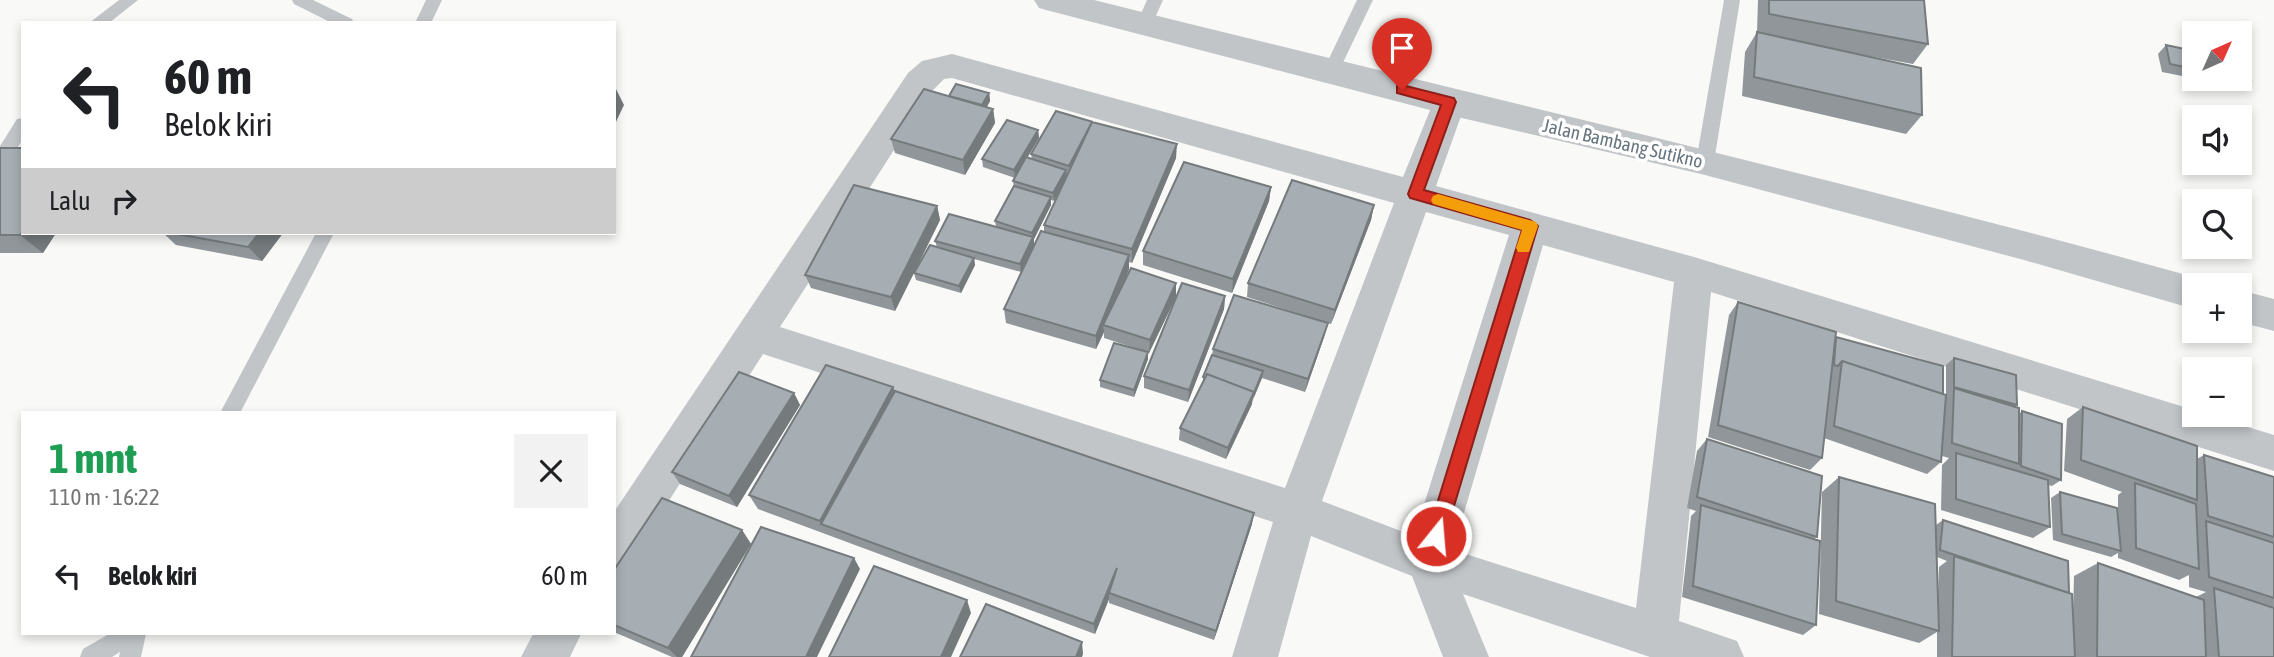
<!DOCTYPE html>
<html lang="id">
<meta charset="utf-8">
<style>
body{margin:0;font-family:"Asap Condensed",sans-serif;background:#f2f2f2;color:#202124;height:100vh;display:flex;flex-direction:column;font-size:26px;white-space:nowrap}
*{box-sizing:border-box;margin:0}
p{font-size:23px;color:#757577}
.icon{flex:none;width:38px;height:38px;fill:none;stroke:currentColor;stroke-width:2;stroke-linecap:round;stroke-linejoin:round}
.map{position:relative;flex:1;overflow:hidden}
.panel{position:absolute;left:21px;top:411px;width:595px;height:224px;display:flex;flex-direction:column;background:#fff;border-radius:0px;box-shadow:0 4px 10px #0003}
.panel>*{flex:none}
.top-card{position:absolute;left:21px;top:21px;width:595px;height:214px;border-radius:0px;box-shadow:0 4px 10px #0003;background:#fff;color:#202124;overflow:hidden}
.needle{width:46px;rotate:45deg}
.controls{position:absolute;left:2182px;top:21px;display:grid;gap:14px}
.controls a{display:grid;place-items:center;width:70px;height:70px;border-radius:0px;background:#fff;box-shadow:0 4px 10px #0003;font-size:35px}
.pin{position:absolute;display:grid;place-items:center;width:60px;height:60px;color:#fff;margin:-72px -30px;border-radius:50% 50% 50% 0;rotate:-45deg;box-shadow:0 0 7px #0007}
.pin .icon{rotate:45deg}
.me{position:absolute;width:77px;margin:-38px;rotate:17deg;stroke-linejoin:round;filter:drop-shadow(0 0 5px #0008)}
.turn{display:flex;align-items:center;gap:24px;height:147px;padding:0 28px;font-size:32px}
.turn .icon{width:91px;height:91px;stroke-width:2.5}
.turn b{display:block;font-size:49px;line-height:60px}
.then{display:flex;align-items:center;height:66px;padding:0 28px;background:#0003;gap:14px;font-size:26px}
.round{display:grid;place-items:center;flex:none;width:74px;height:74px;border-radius:0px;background:#f2f2f2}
.head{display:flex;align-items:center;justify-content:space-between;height:119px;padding:0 28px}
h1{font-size:42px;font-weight:700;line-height:52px;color:#1e9e55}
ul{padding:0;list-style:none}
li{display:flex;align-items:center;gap:21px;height:91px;padding:0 28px}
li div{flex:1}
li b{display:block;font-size:26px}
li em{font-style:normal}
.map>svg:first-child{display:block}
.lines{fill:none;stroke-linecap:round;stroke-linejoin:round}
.service{fill:#c1c5c8;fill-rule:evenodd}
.minor{fill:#c1c5c8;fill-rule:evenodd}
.tertiary{fill:#c1c5c8;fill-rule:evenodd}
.wall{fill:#90969a;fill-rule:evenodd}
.shaded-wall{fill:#757a7d}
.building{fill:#a7aeb3;stroke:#757a7d;stroke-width:2}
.route{fill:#d93025;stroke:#8d1f18;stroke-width:2}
.slow{fill:#f59e0b}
.labels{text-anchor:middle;stroke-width:7;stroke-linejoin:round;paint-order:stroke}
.street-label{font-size:19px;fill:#67757e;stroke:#fff}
</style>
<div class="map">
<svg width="2274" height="657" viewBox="0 0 2274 657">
<rect width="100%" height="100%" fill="#f9f9f7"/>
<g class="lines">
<path class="service" d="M119,0H138L109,23H89Z
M292,0H313L352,19L354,23H332L294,4Z
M426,0H442L431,23H415Z
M1147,0H1163L1150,29L1144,31L1136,25Z
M1357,0H1373L1337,75H1325L1323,71Z
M1724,0H1740L1714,162L1711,167H1699L1696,162Z
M23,118V139L6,166L0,168V146L17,119Z
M316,233H334L240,413H220Z
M109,634H146L141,657H119L120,652L112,657H80L83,649Z"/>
<path class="minor" d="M952,54L1403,177L1437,93L1449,89L1461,93L1466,102L1436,186L1694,257L2194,410V415H2209L2274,435V471L1711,292L1679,621L1737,641L1744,657H1650L1463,594L1489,657H1443L1412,576L1311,536L1278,657H1232L1273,522L763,354L629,563L614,569V512L908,73L922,61ZM952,78L1394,203L1285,488L780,327L932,91L944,79ZM1426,212L1509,235L1414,536L1322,501ZM1543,245L1674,282L1636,608L1453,550Z
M533,634H581L570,657H521Z"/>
<path class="tertiary" d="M1034,0H1094C1461,92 1829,176 2194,277L2207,282L2209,285H2194V309L2024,260L1705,175L1449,115L1050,11L1039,8Z
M2240,290L2274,299V331L2240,322Z"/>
</g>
<path class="wall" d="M1758,0H1924L1928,44L1913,64L1841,51L1922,115L1906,134L1742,96L1745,52L1757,32Z
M2166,45L2194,51V79H2240V60L2251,80L2243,88L2162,72L2158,54Z
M989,93L990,101L987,107L993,109L995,123L965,175L895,153L891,139L949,96Z
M1093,123L1176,158L1132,263L1129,262V269L1122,288L1176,283V297L1149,353H1148V359L1134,397L1100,387V380L1138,349L1104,338V332L1096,349L1006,323L1004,309L1044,232V225L1062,185L1054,201L1051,200V205L1034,239V245L1021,272L974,259L975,265L961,293L916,280L914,273L895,311L811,288L805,275L937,206L940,220L915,271L937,247L935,241L996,226L995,221L1014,187L1013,181L1015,178L983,167L982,159L1038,130L1039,138L1027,158L1032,159L1031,154Z
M0,148L23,233H56L43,253H0Z
M1271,187L1269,201L1232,293L1143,265V251Z
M1374,205L1371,220L1331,324L1247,297L1248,283Z
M163,233H283L262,261L176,245Z
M1225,296L1224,309L1188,402L1144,388V376Z
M1738,302L1836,337L1946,395V365L1954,358L2017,405L2015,407L2019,414L2022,411L2061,480L2052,486L2048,485L2050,527L2033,538L1941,510L1942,465L1949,458L1942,456L1941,462L1927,474L1824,438L1822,458L1810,470L1708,437L1729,315Z
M1328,323L1324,337L1305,392L1262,378L1252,400V404L1226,459L1179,440L1180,428L1203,383V377L1212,355L1213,349Z
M893,387L895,391L1252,524L1214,640L1109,603V599L1095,634L758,509L749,495Z
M794,393L800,405L737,507L680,484L672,472Z
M2083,407L2197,459L2204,455L2274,477V657H1937V632L1919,643L1819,614L1822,492L1839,477L1936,525L1943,520L2069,593L2073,616L2074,576L2098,563L2196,597L2206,592L2189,587V575L2179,580L2118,558V553L2111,557L2053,540L2051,498L2060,492L2118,513V495L2122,492L2064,471L2067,419ZM1937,557L1947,561L1939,567L1938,596Z
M1707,439L1817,537L1814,539L1816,625L1803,635L1682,597L1691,516L1696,511L1687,508L1697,451Z
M742,530L751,544L682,657H672L614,632V570Z"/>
<path class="shaded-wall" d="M614,85L624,105L614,126Z
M989,93L990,101L980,118L979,110Z
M993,109L995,123L965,175L963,160Z
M1038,130L1039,138L1015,178L1014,170Z
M1177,144L1176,158L1132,263V249Z
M1066,170L1067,177L1054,201L1053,193Z
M1271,187L1269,201L1232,293L1233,279Z
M1051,197V205L1034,239V245L1021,272L1020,264L1033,238L1032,233Z
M1374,205L1371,220L1331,324L1335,310Z
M937,206L940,220L895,311L891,297Z
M23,231V233H56L43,253L20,235Z
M259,233H283L262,261L248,247Z
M1129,255V269L1106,326L1103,325L1104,332L1096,349V336Z
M974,258L975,265L961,293L959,286Z
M1176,283V297L1149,353L1150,340Z
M1225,296L1224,309L1188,402L1189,390Z
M1328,323L1324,337L1305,392L1308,379Z
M1148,352V359L1134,397V390Z
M1263,371L1262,378L1253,400L1254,393Z
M893,387L899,404L821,524L820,521Z
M1254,392L1252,404L1226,459L1228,448Z
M794,393L800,405L737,507L729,496Z
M1254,513L1252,524L1214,640L1216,631Z
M742,530L751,544L682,657H677L668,648Z
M854,558L860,569L817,657H806Z
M1117,568L1109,593V599L1095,634L1094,624Z
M967,600L971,613L951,657H941Z
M1082,642L1083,654L1082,657H1076Z"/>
<path class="building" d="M1769,0H1924L1928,44L1769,14Z
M1757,32L1921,68L1922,115L1754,77Z
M2166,45L2194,51V69L2170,64Z
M2240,60L2246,61L2251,80L2240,78Z
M956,84L989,93L982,105L949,96Z
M924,89L993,109L963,160L891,139Z
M1056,111L1093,122H1092L1069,166L1031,154Z
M1007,120L1038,130L1014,170L982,159Z
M1092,122L1177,144L1132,249L1044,225Z
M0,148H23V231L20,235H0Z
M1026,157L1066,170L1053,193L1013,181Z
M1184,162L1271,187L1233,279L1143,251Z
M1292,180L1374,205L1335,310L1248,283Z
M854,185L937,206L891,297L805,275Z
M1014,186L1051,197L1032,233L995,221Z
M949,214L1033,237L1020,264L935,241Z
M1041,231L1129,255L1096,336L1004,309Z
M172,233H259L248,247Z
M930,245L974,258L959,286L914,273Z
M1131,268L1176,283L1150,340L1103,325Z
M1182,283L1225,296L1189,390L1144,376Z
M1234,295L1328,323L1308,379L1213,349Z
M1738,302L1836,332L1822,458L1718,425Z
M1836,337L1943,366V394L1842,361L1838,366L1834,365Z
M1114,343L1148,352L1134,390L1100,380Z
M1212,355L1263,371L1254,393V392L1207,374L1205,378L1203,377Z
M1954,358L2016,375L2017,405L1954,387Z
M1842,361L1946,395L1941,462L1834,426Z
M826,365L893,387L820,521L749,495Z
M739,372L794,393L729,496L672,472Z
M1207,374L1254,392L1228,448L1180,428Z
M1954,388L2019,408V464L1952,443Z
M895,391L1254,513L1216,631L1109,593L1117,568L1094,624L821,524Z
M2083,407L2197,446V500L2081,460Z
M2022,411L2062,424L2061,480L2021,466Z
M1707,439L1822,476L1817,537L1697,497Z
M1956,453L2048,480L2050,527L1956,499Z
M2204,455L2274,477V537L2208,516Z
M1839,477L1935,504L1939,631L1836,601Z
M2135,483L2196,504L2199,569L2136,548Z
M2060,492L2117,508L2121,551L2062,534Z
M662,498L742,530L668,648L614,625V570Z
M1701,505L1820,541L1816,625L1693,586Z
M1943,520L2068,561L2069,593L1940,550Z
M2206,521L2274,543V598L2209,577Z
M761,527L854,558L806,657H691Z
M1954,556L2072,594L2075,657H1952Z
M2098,563L2204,600L2206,657H2097Z
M874,566L967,600L941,657H829Z
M2214,588L2274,608V657H2219Z
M986,604L1082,642L1076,657H960Z"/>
<path class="route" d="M1402,85L1454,98L1456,102L1424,190L1530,220L1538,226L1445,536L1442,542L1436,544L1430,542L1427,536L1522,230L1410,198L1408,194L1441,105L1397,93V86Z"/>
<path class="slow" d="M1438,194L1536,222L1538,226L1529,252H1518L1516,248L1522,230L1433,204L1431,200L1433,196Z"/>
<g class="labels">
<g class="street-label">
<text transform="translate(1623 143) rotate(13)" y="7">Jalan Bambang Sutikno</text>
</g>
</g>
</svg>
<div class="controls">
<a><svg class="needle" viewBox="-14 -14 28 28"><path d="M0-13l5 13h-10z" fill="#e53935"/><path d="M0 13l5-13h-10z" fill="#757577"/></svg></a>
<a><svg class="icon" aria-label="sound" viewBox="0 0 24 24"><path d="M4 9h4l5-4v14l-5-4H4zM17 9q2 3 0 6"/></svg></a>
<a><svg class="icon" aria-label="search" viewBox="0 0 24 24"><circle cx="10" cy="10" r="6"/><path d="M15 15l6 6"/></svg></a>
<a>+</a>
<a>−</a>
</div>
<div class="pin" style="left:1402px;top:90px;background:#d93025"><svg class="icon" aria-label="arrive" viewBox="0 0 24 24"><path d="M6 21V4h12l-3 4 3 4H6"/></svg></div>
<svg class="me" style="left:1436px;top:536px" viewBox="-20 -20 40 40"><circle r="17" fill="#d93025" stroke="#fff" stroke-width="3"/><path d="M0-11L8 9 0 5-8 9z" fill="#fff"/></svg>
<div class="top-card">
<div class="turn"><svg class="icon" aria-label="left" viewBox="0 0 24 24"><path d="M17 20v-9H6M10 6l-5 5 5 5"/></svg><div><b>60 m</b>Belok kiri</div></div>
<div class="then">Lalu<svg class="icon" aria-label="right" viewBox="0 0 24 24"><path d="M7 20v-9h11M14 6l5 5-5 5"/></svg></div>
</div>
<section class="panel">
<div class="head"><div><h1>1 mnt</h1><p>110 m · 16:22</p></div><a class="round"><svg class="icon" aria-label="close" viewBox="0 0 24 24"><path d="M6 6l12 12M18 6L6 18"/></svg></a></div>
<ul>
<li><svg class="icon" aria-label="left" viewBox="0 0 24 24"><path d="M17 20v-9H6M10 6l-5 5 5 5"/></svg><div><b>Belok kiri</b></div><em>60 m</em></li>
</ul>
</section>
</div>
